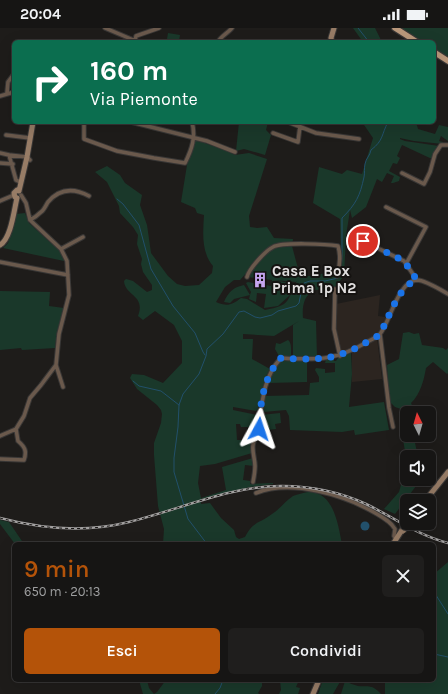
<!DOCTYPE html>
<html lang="it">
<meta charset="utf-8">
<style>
body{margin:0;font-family:Karla,sans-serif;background:#1f1e1d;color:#f1f3f6;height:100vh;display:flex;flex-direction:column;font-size:15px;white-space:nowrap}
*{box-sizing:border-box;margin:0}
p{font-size:13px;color:#9e9fa0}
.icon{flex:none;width:22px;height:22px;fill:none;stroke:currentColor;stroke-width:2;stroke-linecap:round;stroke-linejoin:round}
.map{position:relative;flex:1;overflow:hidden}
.side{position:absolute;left:12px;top:514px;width:424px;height:140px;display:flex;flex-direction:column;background:#161514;border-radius:6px;box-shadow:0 4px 16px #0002,0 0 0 1px #353434}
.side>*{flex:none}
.top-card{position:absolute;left:12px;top:12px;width:424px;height:84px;border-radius:6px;box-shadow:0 4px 16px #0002,0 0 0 1px #353434;background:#0b6e4f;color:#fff;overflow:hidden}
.needle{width:26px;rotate:355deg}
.controls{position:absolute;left:400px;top:378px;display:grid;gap:8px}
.controls a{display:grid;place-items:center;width:36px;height:36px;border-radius:6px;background:#161514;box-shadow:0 4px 16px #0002,0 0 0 1px #353434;font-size:20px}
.pin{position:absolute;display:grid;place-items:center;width:34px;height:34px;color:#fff;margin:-17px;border:2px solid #fff;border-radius:50%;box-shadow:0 1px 4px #0007}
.me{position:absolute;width:44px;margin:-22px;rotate:5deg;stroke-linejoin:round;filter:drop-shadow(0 0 3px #0008)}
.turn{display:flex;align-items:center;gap:14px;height:84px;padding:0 12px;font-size:18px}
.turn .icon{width:52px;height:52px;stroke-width:2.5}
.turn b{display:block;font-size:28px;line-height:34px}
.round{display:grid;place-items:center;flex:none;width:42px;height:42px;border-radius:6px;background:#1f1e1d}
.head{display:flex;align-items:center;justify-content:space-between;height:68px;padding:0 12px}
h1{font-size:24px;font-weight:600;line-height:30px;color:#b45309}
.primary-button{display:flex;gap:8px;margin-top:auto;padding:8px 12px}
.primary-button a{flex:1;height:46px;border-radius:6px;background:#b45309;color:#fff;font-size:16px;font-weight:600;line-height:46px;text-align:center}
.primary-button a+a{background:#1f1e1d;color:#f1f3f6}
.status{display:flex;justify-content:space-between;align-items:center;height:28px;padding:0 20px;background:#161514;direction:ltr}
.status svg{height:11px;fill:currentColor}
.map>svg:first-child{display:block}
.built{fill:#2c2520}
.green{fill:#1a382a;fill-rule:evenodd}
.water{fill:#22506b}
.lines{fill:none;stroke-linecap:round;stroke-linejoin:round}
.stream{stroke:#22506b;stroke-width:1}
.street-casing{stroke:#393736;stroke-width:5.5}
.secondary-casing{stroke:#393736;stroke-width:7}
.primary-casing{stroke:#393736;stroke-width:8}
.street{stroke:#6a594c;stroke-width:3.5}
.secondary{stroke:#977c66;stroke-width:5}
.primary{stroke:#b9977a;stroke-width:5.5}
.rail-casing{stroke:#a2a0a0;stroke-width:2.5}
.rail{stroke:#151311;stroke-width:1;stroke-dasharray:3;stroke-linecap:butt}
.secondary-bridge-casing{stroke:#393736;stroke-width:7;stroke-linecap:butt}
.secondary-bridge{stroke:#977c66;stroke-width:5}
.route{stroke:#1a73e8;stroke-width:7;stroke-dasharray:0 12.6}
.labels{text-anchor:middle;stroke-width:4;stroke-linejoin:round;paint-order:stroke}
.poi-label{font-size:15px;font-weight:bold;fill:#e2e0e0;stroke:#151311;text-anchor:start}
</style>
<div class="status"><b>20:04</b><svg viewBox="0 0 49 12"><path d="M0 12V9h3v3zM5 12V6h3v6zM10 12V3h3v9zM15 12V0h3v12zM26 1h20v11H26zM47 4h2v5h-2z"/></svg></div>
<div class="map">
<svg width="448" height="666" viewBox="0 0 448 666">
<rect width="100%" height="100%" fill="#1e1c1a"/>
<path class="built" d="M380,267L378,288L385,289V292L377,310L382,351L352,354V326L350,322L341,324L337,313L336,302V276Z"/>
<path class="green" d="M353,0H375L382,14H363Z
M401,0H448V29L434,21V14H423Z
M168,5L180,7L179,13L167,11Z
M239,94H268L266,102L271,107L265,127L244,121L236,123Z
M362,94H416L418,101L435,106L439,97L448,99V113L441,108L439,113L443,114V116L414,113L400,110V111L405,113L439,118L436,120L432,131L402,117L397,128L400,130L397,136L393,135L389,143L400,149L399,153L393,155H391L394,148L387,145L382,154L377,151L366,179L352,190L350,182L346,208L344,248L333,261C328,261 321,261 316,262C303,266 302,280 303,290L316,293L317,330H294L293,328V297L299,293L274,308L243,306V311H253L252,331L270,341L265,350L258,381L256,383L233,379V382L257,387V395H254L253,399H241L240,396H236L237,412H253L252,425L215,436L200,438L198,455L201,470L226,462L222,439L253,430L254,438L245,437L243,452L250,453V456L273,455V456L250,459L201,471V476L210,475L221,490L234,502L236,509L239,511L245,509C253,493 259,496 272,486C280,481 285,473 293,468C298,466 303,465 308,464C334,463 338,497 342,516H163L164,501L158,478L154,427V415L161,395L162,386L161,382L157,377L137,361L130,350L132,346L144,347L163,355L182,335V313L174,297L155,283L143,292L138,288C146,267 125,268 124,253L126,251L133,253L147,264L152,262V257L143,244L141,236L142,231L137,216L138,207L133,199L120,185L119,178L107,154L95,144L107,138L120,147L125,155L142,167L140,177L147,197L151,225L168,248L177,256L185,258L199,257L212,245L213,238C201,224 203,204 204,187L197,185L195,180L181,174L187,137L195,112L223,121L235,127L249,125L267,131L249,188L250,199L257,200L267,199L274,210L293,211L292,218L300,248H310L326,245L330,250L337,245L341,234L340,191L313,175L319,139L342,146L347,142L362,146L373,110ZM259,231L247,249L272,252L271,258L248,254L246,255L251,264L250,267L244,257C234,259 228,264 224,274L230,275L234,271L250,267L249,271L256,274L257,265L266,266L264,280L278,278L290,267V255L273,252L296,254L297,253C286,274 291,277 265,282L247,271L241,270C232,277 227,279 216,274L225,259L234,252H240Z
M25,185L29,195L61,224L64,233L3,220L8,215L16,186Z
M0,263L50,264L49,278L64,280L57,304L55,320L22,322L21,320L0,322Z
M409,304L414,306L419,305L422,317L443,320L446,322L448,320V345L447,346L433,334L426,340C424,352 420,367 411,375L415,385H407V407H415V415L418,429H407V451H418L416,458L395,486L384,481L399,464L407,436L403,411L404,382L395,379L389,373L387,337L399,331L403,305Z
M288,312C292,315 291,322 291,328L288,329L279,328L275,321L276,315L280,316Z
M351,325L352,346L349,379L384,374L389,402L355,407L354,402L342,404L290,402L289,388L286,382L263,384L261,382L264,368L309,367L310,355L319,354V349L315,342L316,340L325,341V345L335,344V335H325L326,332L334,331V333H336L338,330Z
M282,332L307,333V354L268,355L275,338Z
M280,385L281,395L275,396L276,401L268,402L261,398V387Z
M0,492L9,494L24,516H15L0,496Z
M448,534V666H385V652H383H434V546Z
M139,652H147L149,660L154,666L157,664L166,652H262V658L258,665L259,666H143Z
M280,652H299L296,659L300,660L298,666H279L281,662Z
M323,652H349H341L333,666H318Z
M345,653C349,655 354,657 358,658C369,659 372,656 381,666H341Z"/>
<path class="water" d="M360.5 498a4.5 4.5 0 1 1 9 0a4.5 4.5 0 1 1-9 0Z"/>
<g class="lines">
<path class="stream" d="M358,0L369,14
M117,171L123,176L139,197L151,241L173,278L195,305L203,324L205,327
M133,353L139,358L161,363L179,377
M207,516L188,491L174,444V430L178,399L179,377L183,366L199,346L206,328L207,321L223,306L239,284L244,283L255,289L260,290L272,287L278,283L296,278L299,275L302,260L304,255L310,253H325L338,250L341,243L342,228V190C356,176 360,168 364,149C365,145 364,140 365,136C366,130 370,128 371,122C384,112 381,107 388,94
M434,564L448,586
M434,626L448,629
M215,666L220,660L223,652"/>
<defs>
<path id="street" d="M105,0L138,14
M123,14L135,13L136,8L159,0
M218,14C220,9 228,5 232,0
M7,65L8,54L14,46
M0,68L14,64
M84,94V111L117,123L154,130L185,135C192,121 196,109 192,94
M131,94L207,113L235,124
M288,94L316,105L359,111
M273,105L298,114L300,98
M6,107L30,110
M0,125L9,127
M0,135L13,136
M402,145L424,156L430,144L435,126L441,117H448
M20,154L16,152L9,127L27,129L30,132
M21,167L26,175L30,192L61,221L67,233L69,267L59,306L56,337L63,359
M0,173L14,167
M386,179L426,199L406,236
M30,192C34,190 38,187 41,184C44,182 46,177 48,174C60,160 74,160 89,168
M363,213L404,233L417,252
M61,221L83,209
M0,234L68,247
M247,249C249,241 265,223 273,219C282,214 327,216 338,218C341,228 340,238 337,248
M335,261L334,301L340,328
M380,306L389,380L393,399
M0,408L16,401
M0,431L24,432C27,423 25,419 18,413L16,401L24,388L30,370L41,357L56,337
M253,454C254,449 255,443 255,438C255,431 252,424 253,417C254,410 258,405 259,399C262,375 263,349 281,330C315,332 336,333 367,314C371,312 377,309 380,306C390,294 398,253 417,252C425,252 441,262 448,266
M256,465C292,451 345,467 377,486C384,490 391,494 395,501L394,508L396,511"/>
<path id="secondary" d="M332,14L331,10L334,0
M19,163L27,129L33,94
M17,170L15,169L14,165L17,162L19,163
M0,217C11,211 14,182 17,170
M425,473L448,444
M393,516L402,502
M313,666L319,652"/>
<path id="primary" d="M395,0L417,14
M434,24L448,33"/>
</defs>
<use href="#street" class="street-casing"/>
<use href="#secondary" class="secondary-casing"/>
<use href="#primary" class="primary-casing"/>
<use href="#street" class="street"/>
<use href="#secondary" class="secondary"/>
<use href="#primary" class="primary"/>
<defs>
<path id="rail" d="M0,490C42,501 85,505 129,494C179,482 229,458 281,458C311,458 340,464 366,476C395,490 417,507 448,515"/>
</defs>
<use href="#rail" class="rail-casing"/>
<use href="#rail" class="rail"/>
<defs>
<path id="secondary-bridge" d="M403,503L409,495"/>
</defs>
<use href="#secondary-bridge" class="secondary-bridge-casing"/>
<use href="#secondary-bridge" class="secondary-bridge"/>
</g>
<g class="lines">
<path class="route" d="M259,401C260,377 263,349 281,330C315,332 336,333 367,314C371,312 377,309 380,306C382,303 384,298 385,295C393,280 400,258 417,252L404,233L363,213"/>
</g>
<defs>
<symbol id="building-bare" viewBox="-9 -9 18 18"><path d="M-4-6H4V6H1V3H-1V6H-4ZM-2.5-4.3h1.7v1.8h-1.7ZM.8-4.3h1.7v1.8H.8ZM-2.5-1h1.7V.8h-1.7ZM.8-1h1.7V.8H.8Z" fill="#c6a6f0" stroke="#151311" stroke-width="2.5" paint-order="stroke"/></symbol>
</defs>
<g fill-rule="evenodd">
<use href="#building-bare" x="249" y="241" width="22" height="22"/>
</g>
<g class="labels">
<g class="poi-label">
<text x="272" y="248">Casa E Box<tspan x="272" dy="17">Prima 1p N2</tspan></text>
</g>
</g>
</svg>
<div class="controls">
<a><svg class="needle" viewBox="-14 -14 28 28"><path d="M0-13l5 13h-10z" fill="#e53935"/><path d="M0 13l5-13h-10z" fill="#9e9fa0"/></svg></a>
<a><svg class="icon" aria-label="sound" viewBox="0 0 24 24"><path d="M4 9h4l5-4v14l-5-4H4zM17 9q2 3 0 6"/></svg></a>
<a><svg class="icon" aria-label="layers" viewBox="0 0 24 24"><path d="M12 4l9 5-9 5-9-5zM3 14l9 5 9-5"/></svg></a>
</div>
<div class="pin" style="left:363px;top:213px;background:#d93025"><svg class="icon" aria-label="arrive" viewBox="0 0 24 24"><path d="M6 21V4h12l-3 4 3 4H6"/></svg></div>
<svg class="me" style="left:259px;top:401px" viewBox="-20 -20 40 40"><path d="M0-17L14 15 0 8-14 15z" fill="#1a73e8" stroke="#fff" stroke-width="4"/></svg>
<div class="top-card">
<div class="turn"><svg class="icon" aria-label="right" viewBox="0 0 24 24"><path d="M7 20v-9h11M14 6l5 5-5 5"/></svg><div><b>160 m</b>Via Piemonte</div></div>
</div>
<section class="side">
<div class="head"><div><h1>9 min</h1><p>650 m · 20:13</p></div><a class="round"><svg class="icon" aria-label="close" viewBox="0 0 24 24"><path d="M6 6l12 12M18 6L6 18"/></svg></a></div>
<div class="primary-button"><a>Esci</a><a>Condividi</a></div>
</section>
</div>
